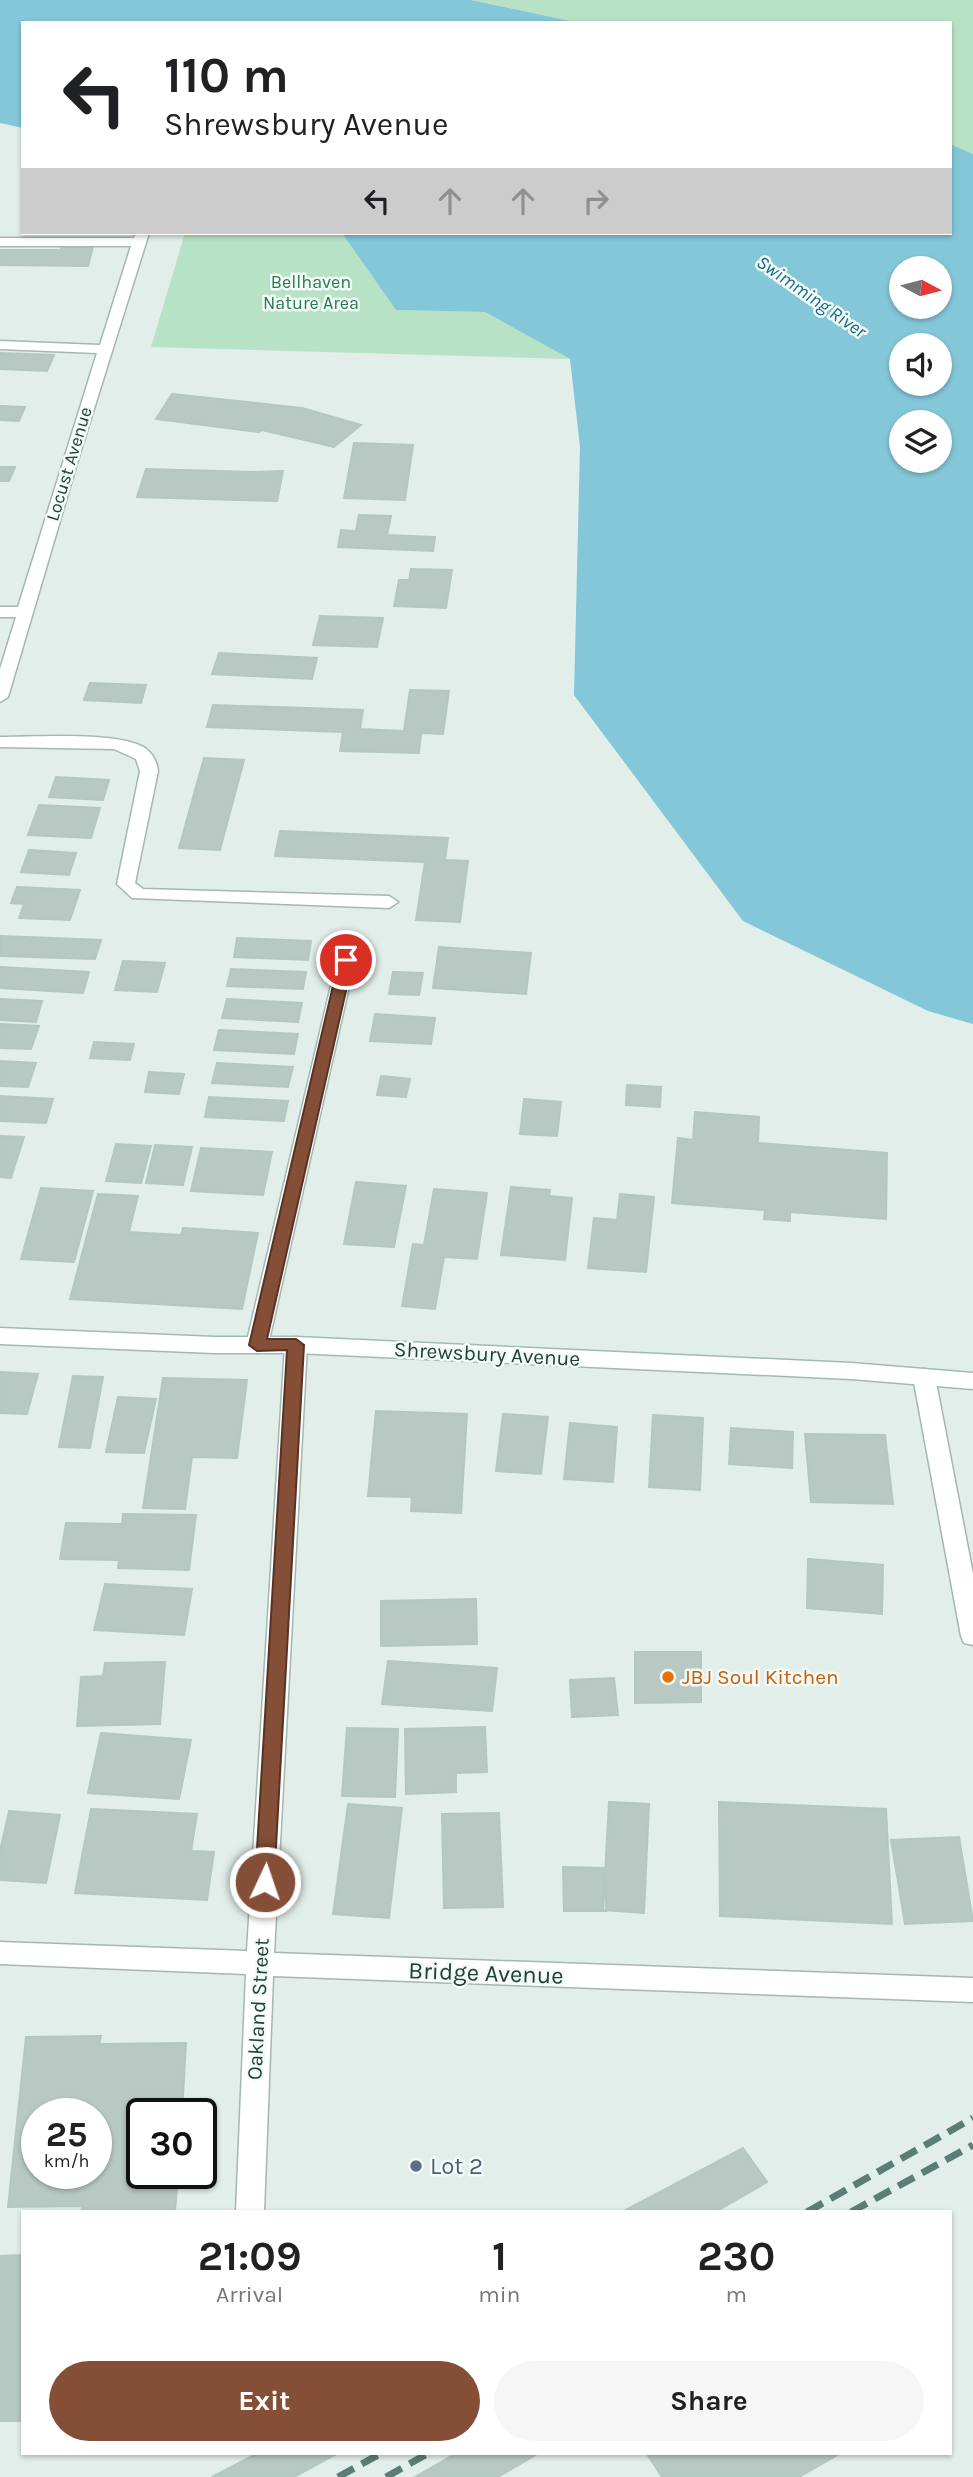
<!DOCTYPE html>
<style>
body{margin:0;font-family:Karla,sans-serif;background:#f6f6f6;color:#202124;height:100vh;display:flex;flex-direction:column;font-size:26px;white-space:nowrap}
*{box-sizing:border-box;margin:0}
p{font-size:23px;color:#757577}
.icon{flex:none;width:38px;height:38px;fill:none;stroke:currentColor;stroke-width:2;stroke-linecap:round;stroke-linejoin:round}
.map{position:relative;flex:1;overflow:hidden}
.side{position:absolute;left:21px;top:2210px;width:931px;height:245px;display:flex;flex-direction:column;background:#fff;border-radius:0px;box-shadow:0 2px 5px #0004}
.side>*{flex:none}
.guide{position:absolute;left:21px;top:21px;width:931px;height:214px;border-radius:0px;box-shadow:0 2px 5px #0004;background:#fff;color:#202124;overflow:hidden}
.needle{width:46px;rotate:97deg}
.fabs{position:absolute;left:889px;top:256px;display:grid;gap:14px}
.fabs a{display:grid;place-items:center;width:63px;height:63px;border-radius:50%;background:#fff;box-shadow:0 2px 5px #0004;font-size:35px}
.speed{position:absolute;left:21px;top:2098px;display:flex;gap:14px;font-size:35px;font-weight:700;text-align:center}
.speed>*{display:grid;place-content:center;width:91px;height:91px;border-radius:50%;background:#fff;box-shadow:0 2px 5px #0004;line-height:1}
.speed small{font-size:18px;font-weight:400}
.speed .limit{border:4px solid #111;border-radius:10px;background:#fff;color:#111}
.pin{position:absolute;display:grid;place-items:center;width:60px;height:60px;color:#fff;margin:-30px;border:4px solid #fff;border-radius:50%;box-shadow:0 2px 7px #0007}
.me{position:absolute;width:77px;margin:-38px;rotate:3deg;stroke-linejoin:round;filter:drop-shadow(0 0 5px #0008)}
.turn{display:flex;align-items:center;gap:24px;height:147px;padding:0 28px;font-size:32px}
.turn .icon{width:91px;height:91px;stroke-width:2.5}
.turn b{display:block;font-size:49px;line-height:60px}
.lanes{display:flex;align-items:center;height:66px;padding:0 28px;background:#0003;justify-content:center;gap:35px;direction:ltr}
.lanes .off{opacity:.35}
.eta{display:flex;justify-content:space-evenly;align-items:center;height:119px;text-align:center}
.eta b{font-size:42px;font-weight:700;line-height:49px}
.button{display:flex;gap:14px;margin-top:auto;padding:14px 28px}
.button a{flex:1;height:80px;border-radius:42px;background:#844e37;color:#fff;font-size:28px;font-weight:700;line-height:80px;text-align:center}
.button a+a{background:#f6f6f6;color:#202124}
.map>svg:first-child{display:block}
.green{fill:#b8e2c6}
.water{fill:#83c7d9;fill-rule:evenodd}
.building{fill:#b7c9c2;stroke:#b3c8c1;stroke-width:2;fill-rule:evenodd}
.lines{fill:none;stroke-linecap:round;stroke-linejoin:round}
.street-casing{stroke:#a4b7b1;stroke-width:3}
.secondary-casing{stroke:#9fbbb3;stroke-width:3}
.street{fill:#fff;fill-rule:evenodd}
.secondary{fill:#fff;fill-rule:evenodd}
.rail{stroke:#5a7d75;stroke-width:7;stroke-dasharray:18 9;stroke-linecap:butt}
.route{fill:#844e37;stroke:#563324;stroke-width:2}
.food-dot{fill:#e8710a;stroke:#f3faf7;stroke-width:2.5}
.service-dot{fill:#5c6f8a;stroke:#f3faf7;stroke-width:2.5}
.labels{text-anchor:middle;stroke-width:5;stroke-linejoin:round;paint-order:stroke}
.far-park-label{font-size:18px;fill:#247d4c;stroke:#f3faf7}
.far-street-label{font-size:18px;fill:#1f413a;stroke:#f3faf7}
.far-water-label{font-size:19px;font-style:italic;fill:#126b85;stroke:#f3faf7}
.street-label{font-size:21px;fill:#1f413a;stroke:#f3faf7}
.food-label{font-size:21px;fill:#c56008;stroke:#f3faf7;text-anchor:start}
.near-street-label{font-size:24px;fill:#1f413a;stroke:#f3faf7}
.near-service-label{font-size:24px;fill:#4e5e75;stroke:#f3faf7;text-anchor:start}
</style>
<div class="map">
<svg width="973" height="2477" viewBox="0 0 973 2477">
<rect width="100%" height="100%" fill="#e2eee9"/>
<path class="green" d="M471,0H973V154L950,144V23H580Z
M185,233H342L396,310L485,312L570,359L151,347Z"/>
<path class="water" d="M0,0H471L580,23H23V128L0,123Z
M950,144L973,154V1024L928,1011L743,921L574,695L580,447L570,359L485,312L396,310L342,233H950ZM901,268H940V306H901ZM901,345H940V383H901ZM901,422H940V460H901Z"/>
<path class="building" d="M62,247H93L88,266L0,265V250H61Z
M0,353L54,355L47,371L0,369Z
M172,394L302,408L361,425L334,447L262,430L259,432L156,419Z
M0,406L25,407L19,421L0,420Z
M354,443L413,445L405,500L344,498Z
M0,467H15L9,481H0Z
M146,469L252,472L283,471L277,501L137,497Z
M359,515L391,516L387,535L435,537L433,551L338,547L341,530L356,531Z
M411,569L452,570L446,608L394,606L399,580H409Z
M320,616L383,618L377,647L313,645Z
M219,653L317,658L312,679L212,674Z
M90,683L146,685L141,703L84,700Z
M410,690L449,691L443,734L421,733L419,753L340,751L343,732L207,727L213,705L363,710L360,729L404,731Z
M204,758L244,760L220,850L179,848Z
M56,777L109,780L103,800L49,797Z
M39,805L100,808L91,838L28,835Z
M280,831L448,838L445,860L468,861L460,922L416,920L425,862L275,856Z
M29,850L76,853L69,875L21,872Z
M17,887L80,890L70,920L19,918L24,904L11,903Z
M1,936L101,940L95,959L0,956Z
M237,938L311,941L308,960L234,957Z
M439,947L531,953L526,994L433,988Z
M123,961L165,963L157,992L115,990Z
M0,967L89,972L83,993L0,988Z
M231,969L306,972L303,989L227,986Z
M393,972L423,973L419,995L389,994Z
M0,999L42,1001L36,1022L0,1020Z
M227,999L302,1003L298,1022L222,1018Z
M375,1014L435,1018L431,1044L370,1041Z
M0,1024L39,1026L31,1049L0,1048Z
M219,1030L298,1034L294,1054L214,1050Z
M94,1042L134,1044L130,1060L90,1058Z
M0,1061L36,1063L28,1087L0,1086Z
M217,1063L293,1067L288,1087L212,1083Z
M149,1072L184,1074L179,1094L145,1092Z
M381,1076L410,1079L406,1097L377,1095Z
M627,1085L661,1087L660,1107L626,1105Z
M0,1096L53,1099L46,1123L0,1121Z
M209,1097L288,1101L284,1121L205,1117Z
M524,1099L561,1102L557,1136L520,1134Z
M695,1112L759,1117L758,1143L887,1153L886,1219L790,1212V1221L764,1219L765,1210L672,1203L678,1138L693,1140Z
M0,1136L24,1137L11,1178L0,1177Z
M116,1144L151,1146L141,1183L106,1181Z
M155,1145L192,1147L183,1185L146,1183Z
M201,1148L272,1152L263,1195L191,1191Z
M356,1182L406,1186L394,1247L344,1244Z
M511,1187L550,1190L549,1196L572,1198L565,1260L501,1255Z
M41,1188L93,1191L74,1262L21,1259Z
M434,1189L487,1193L477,1259L444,1257L435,1309L402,1306L413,1244L424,1245Z
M98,1194L138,1196L129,1232L181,1235L183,1228L258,1233L242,1309L70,1299Z
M620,1194L654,1197L646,1272L588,1268L594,1218L617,1220Z
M0,1372L38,1374L27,1414L0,1413Z
M73,1376L103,1377L90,1448L59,1447Z
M163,1378L247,1380L237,1458L192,1457L185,1509L143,1508Z
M118,1397L156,1399L144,1453L106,1452Z
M376,1411L467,1414L461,1513L411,1511L412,1497L368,1496Z
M503,1414L548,1417L541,1474L496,1471Z
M653,1415L703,1418L700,1490L649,1487Z
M570,1423L617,1427L613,1482L564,1479Z
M731,1428L793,1432L792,1468L729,1464Z
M805,1434L885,1435L893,1504L811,1502Z
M123,1514L196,1515L189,1570L118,1568L119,1560L60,1559L66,1523L122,1524Z
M808,1559L883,1565L882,1614L807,1608Z
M105,1584L192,1589L184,1635L94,1630Z
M476,1599L477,1644L381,1646V1601Z
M635,1652H701V1702L635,1703Z
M388,1661L497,1668L492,1711L382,1704Z
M165,1662L160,1724L77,1726L81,1677L103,1676L105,1663Z
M614,1678L618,1715L572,1717L570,1680Z
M485,1727L487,1772L456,1773V1792L406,1794L405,1729Z
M347,1728L398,1729L395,1797L342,1796Z
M101,1733L191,1740L179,1799L88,1793Z
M609,1802L649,1804L644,1913L603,1910Z
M719,1802L886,1809L892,1924L720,1916Z
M348,1804L402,1808L389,1918L333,1914Z
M91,1809L197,1814L191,1851L214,1852L207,1900L75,1893Z
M9,1811L60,1815L46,1883L0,1880V1851Z
M499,1813L503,1907L444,1908L442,1814Z
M959,1837L973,1921L905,1924L891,1840Z
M563,1867L605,1868L606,1911H564Z
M101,2036L99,2044L186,2043L182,2114H142V2174H178L175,2212H82V2206L8,2207L26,2037ZM37,2114H96V2174H37Z
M743,2148L767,2182L715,2212H622Z
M23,2255V2421H0V2256Z
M256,2454H336L294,2477H212Z
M455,2454H537L498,2477H415Z
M647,2454H839L799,2477H662Z"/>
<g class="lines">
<defs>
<path id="street" d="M136,233H149L78,460L8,697L0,702V669L16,617H0V607H18L97,353L0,349V341L100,345L131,246H0V238H134Z
M0,737C34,737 119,731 145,748C153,754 157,762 158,771L135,883L143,889L389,896L398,902L389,908L132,898L117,884L140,771L136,759L114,749L0,747Z
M347,938L356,944L355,960L268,1345L265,1350L257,1353L249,1350L246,1345L337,960L338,944Z
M296,1337L304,1340L307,1345L274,1953L973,1978V2002L273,1976L264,2212H236L246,1974L0,1964V1942L247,1951L285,1345L288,1340Z
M924,1369L932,1371L935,1377L973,1574V1645L964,1643L961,1636L913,1377L916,1371Z"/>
<path id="secondary" d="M0,1328L214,1337H296L851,1363L973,1373V1389L851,1379L296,1353H214L0,1344Z"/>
</defs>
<use href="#street" class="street-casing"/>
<use href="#secondary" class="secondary-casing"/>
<use href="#street" class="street"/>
<use href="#secondary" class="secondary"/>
<path class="rail" d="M807,2212L973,2118
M851,2212L973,2145
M338,2477L380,2454
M386,2477L427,2454"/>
</g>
<path class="route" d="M346,955L353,960L267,1339H296L304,1345L274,1882L272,1888L265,1890L258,1888L255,1882L287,1350L257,1351L249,1345L339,960Z"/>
<circle class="food-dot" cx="668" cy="1677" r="7"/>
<circle class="service-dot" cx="416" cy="2166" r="7"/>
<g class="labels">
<g class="far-park-label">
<text x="311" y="288">Bellhaven<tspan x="311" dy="21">Nature Area</tspan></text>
</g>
<g class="far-street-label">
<text transform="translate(69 464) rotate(-73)" y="6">Locust Avenue</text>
</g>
<g class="far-water-label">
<text transform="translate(812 296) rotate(35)" y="7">Swimming River</text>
</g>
<g class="street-label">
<text transform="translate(487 1354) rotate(3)" y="7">Shrewsbury Avenue</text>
<text transform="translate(258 2009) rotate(-87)" y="7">Oakland Street</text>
</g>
<g class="food-label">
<text x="682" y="1684">JBJ Soul Kitchen</text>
</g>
<g class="near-street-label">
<text transform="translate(486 1973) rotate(2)" y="8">Bridge Avenue</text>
</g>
<g class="near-service-label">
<text x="430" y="2174">Lot 2</text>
</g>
</g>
</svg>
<div class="fabs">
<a><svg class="needle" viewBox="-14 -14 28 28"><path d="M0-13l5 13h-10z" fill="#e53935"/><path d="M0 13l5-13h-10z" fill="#757577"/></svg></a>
<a><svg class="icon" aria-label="sound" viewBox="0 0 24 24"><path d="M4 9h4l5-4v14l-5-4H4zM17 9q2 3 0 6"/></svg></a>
<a><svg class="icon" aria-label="layers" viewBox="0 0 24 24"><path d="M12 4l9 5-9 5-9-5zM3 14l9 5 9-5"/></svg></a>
</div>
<div class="speed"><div>25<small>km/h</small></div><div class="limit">30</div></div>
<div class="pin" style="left:346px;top:960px;background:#d93025"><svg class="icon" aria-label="arrive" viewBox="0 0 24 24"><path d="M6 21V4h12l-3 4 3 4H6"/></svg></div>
<svg class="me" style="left:265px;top:1882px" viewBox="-20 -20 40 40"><circle r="17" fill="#844e37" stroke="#fff" stroke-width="3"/><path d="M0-11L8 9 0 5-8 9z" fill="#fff"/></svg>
<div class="guide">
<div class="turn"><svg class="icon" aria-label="left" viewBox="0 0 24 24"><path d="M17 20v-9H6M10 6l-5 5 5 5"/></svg><div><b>110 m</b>Shrewsbury Avenue</div></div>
<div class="lanes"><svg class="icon" aria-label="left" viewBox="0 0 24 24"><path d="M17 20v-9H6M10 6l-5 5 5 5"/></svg><svg class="icon off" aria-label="ahead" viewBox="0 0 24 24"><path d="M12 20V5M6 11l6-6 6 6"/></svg><svg class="icon off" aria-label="ahead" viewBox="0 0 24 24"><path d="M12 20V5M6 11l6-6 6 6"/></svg><svg class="icon off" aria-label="right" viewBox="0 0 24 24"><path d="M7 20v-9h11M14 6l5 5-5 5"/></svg></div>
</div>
<section class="side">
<div class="eta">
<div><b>21:09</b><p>Arrival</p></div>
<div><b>1</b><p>min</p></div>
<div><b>230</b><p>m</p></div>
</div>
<div class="button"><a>Exit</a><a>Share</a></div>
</section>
</div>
